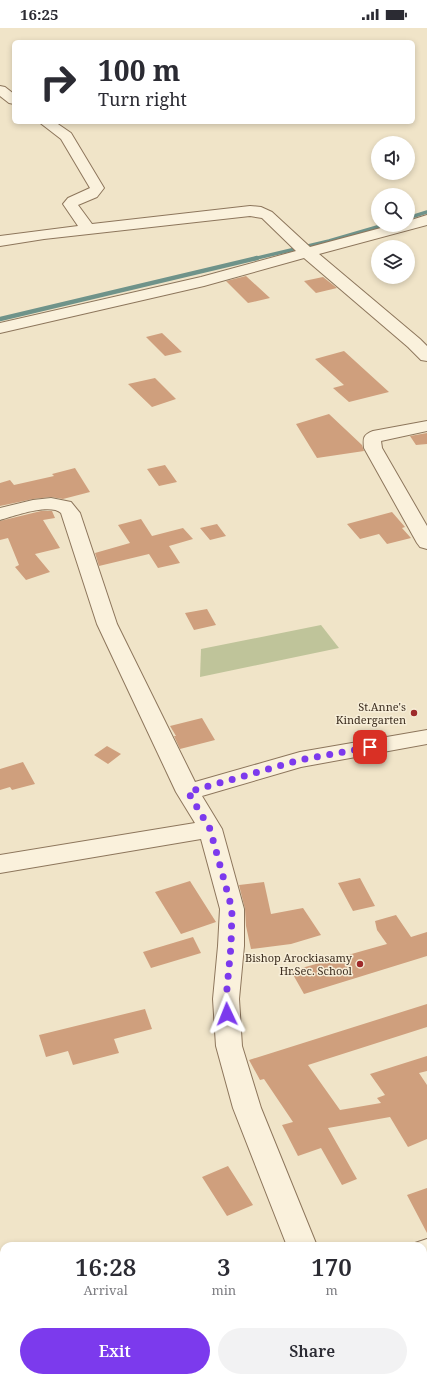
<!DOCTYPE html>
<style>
body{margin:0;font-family:"Noto Serif",serif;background:#f2f2f3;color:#2b2b33;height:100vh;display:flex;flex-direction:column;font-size:15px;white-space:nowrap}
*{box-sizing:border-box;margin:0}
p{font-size:13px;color:#7c7c81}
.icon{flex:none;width:22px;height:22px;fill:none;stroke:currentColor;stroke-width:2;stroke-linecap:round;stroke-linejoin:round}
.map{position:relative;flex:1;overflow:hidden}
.sheet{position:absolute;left:0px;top:1214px;width:427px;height:140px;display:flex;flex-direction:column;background:#fff;border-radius:12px 12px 0 0;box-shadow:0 2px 6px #0003}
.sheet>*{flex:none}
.top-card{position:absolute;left:12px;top:12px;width:403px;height:84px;border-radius:6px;box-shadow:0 2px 6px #0003;background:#fff;color:#2b2b33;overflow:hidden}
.tools{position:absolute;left:371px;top:108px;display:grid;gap:8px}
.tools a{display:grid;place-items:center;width:44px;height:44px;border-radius:50%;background:#fff;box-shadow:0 2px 6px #0003;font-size:20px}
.pin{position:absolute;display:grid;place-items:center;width:34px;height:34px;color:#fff;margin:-17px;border-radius:8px;box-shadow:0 2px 6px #0006}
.me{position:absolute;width:44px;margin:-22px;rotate:358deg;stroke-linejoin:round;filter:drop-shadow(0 0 3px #0008)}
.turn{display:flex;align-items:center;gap:14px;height:84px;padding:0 20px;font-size:18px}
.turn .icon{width:52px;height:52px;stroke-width:2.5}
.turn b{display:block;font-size:28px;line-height:34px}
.eta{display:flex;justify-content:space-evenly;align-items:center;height:68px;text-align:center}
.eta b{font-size:24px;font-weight:600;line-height:28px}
.cta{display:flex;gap:8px;margin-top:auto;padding:8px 20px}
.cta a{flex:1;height:46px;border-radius:24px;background:#7c3aed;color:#fff;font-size:16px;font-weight:600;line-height:46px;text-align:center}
.cta a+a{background:#f2f2f3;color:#2b2b33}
.status{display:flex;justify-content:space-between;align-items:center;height:28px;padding:0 20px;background:#fff;direction:ltr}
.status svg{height:11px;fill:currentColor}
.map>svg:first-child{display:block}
.cemetery{fill:#bfc49a}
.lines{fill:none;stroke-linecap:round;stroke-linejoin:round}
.stream-far1{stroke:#6f938a;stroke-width:3.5}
.stream{stroke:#6f938a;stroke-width:4.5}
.building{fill:#cf9f7d}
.minor-casing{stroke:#8d765c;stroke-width:2}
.minor{fill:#faf1dc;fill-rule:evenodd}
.route{stroke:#7c3aed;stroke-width:7;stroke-dasharray:0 12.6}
.poi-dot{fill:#9e2a2b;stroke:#f7eed8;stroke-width:1.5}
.labels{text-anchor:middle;stroke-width:3;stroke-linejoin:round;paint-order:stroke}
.poi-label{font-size:11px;fill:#3d2e20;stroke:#f7eed8;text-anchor:end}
</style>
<div class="status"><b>16:25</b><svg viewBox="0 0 49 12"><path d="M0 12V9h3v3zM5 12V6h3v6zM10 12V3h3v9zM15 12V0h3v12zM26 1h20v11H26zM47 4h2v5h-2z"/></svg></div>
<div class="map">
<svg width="427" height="1354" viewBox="0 0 427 1354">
<rect width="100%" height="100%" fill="#f0e4c8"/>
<path class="cemetery" d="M321,597L339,620L200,649L201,621Z"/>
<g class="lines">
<path class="stream-far1" d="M408,190L427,184
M253,231L329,213L384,197"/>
<path class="stream" d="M0,291L257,230"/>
</g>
<path class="building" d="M246,248L270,270L248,275L226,253Z
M323,249L337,260L316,265L304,253Z
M162,305L182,324L165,328L146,309Z
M344,323L389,364L349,374L333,360L344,357L315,331Z
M155,350L176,371L152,379L128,356Z
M329,386L362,417L364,423L317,430L296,396Z
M427,405V416L416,417L410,408Z
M165,437L177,454L159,458L147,441Z
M75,440L90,464L63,471L51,469L33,471L0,478V455L10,452L14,457L54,448L52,446Z
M41,483H52L55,490L43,492L60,520L35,526L50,544L26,552L15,539L19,537L8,510L0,512V493Z
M392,484L405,499L402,500L411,510L387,516L379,506L360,511L347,496Z
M141,491L152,508L183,500L193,511L169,518L180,535L158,540L149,526L99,538L95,525L130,515L118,497Z
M217,496L226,508L210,512L200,500Z
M207,581L216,597L194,602L185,585Z
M202,690L215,712L180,721L174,708H176L170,698Z
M107,718L121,726L108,736L94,727Z
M23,734L35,756L12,762L10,759L0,762V741Z
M360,850L375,878L353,883L338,855Z
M190,853L216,894L181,906L155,864Z
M264,854L271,886L303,880L321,907L291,916L251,921L246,898L245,881L239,857Z
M396,887L411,909L427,904V928L304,966L291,943L387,916L377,902L375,893Z
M193,909L201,925L151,940L143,924Z
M427,976V999L308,1037L340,1082L381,1075L377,1070L385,1067L370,1046L427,1028V1043L419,1045L427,1057V1111L408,1119L390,1089L328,1100L357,1151L342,1157L321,1120L298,1128L282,1097L293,1094L264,1051L260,1052L249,1032Z
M145,981L152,1001L114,1011L119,1025L73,1037L68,1023L46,1029L39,1007Z
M228,1138L253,1177L227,1188L202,1149Z
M427,1160V1205L407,1167Z"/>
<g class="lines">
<defs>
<path id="minor" d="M0,58L5,59L14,66V76L9,75L0,68Z
M39,94H55L71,105L104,160L97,169L78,177L92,196L250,178L261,179L272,184L310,219L392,197H408V193L427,187V197L319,226L420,311L427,318V333L421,332L408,319L304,230L204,258L0,305V295L201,249L296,223L262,190L250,188L44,211L0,218V208L78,198L63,176L68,170L90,160L61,111Z
M427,393V403L381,413L382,420L427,498V521L420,519L417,515L364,420C363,410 363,407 373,403Z
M51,470L71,474L80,485L117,596L195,754L300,724L427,702V716L301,739L202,768L222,801L244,881V918L239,971L242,1018L261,1080L317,1218H287L233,1080L216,1018L213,971L218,918L220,881L201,811L0,845V827L195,795L176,764L97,596L61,485C50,475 14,488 0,492V480L33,472Z
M427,1211V1237L423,1238V1218H411L412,1216Z
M4,1338V1350H26L24,1354H0V1339Z
M342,1350H374L376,1354H344Z"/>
</defs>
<use href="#minor" class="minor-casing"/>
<use href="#minor" class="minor"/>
</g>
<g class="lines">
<path class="route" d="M227,986L226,971L231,918L232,881L210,801L188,764L300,732L370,719"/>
</g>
<g class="poi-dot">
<circle cx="414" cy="685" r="4"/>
<circle cx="360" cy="936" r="4"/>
</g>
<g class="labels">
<g class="poi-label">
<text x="406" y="683">St.Anne's<tspan x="406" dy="13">Kindergarten</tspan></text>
<text x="352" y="934">Bishop Arockiasamy<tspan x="352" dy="13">Hr.Sec. School</tspan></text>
</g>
</g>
</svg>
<div class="tools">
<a><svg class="icon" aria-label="sound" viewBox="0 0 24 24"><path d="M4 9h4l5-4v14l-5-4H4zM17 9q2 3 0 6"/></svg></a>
<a><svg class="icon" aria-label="search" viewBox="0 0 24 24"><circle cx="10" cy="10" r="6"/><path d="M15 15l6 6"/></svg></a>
<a><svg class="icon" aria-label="layers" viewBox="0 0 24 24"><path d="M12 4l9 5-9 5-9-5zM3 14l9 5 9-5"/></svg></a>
</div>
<div class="pin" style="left:370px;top:719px;background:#d93025"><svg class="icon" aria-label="arrive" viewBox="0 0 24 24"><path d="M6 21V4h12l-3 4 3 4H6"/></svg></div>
<svg class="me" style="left:227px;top:986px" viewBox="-20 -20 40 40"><path d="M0-17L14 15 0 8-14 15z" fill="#7c3aed" stroke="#fff" stroke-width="4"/></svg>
<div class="top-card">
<div class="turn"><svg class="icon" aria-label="right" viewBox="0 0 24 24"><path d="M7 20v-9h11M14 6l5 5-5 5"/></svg><div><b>100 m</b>Turn right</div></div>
</div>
<section class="sheet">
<div class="eta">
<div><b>16:28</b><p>Arrival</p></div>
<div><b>3</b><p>min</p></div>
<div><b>170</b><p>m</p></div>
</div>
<div class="cta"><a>Exit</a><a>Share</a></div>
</section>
</div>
